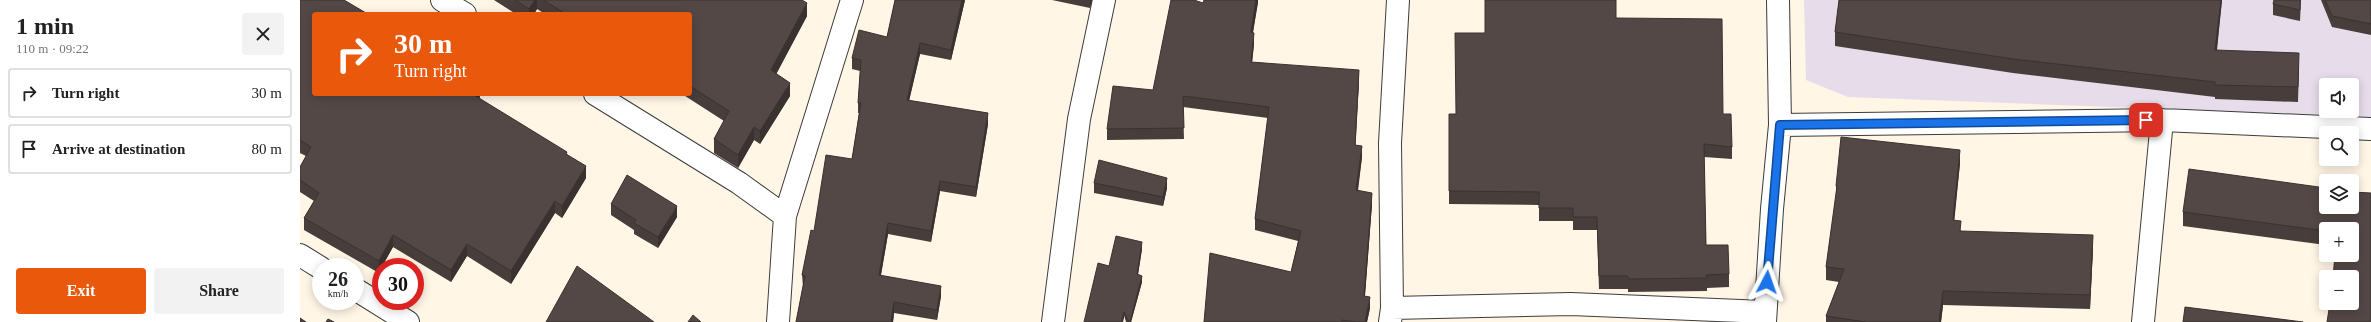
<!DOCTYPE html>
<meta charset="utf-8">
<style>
body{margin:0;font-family:Georgia,serif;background:#f2f2f2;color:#222;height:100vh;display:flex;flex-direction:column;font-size:15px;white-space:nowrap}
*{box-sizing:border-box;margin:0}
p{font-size:13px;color:#767676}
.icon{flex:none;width:22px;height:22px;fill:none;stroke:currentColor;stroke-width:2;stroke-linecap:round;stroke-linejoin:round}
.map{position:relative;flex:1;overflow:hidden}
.panel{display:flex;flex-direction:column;background:#fff;width:300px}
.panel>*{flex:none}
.guide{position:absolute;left:12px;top:12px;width:380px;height:84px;border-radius:4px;box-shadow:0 2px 10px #0003;background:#ea580c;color:#fff;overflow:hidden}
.fabs{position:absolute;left:2019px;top:78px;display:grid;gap:8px}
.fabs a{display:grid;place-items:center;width:40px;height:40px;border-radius:4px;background:#fff;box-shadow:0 2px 10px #0003;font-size:20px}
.speed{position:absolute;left:12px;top:258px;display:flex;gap:8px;font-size:20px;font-weight:700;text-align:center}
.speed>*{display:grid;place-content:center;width:52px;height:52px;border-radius:50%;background:#fff;box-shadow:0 2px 10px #0003;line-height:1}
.speed small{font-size:10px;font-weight:400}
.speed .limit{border:6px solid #d22;background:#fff;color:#111}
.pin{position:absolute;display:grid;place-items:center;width:34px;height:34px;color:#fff;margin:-17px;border-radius:8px;box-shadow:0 2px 6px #0006}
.me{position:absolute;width:44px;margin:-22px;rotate:4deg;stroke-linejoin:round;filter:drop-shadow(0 0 3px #0008)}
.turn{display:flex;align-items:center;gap:14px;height:84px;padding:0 16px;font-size:18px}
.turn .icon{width:52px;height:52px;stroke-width:2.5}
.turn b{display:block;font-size:28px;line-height:34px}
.round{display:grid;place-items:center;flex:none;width:42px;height:42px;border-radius:4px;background:#f2f2f2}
.overview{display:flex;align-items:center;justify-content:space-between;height:68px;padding:0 16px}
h1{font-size:24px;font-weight:700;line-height:30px}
.primary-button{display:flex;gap:8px;margin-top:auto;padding:8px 16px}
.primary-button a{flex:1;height:46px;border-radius:4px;background:#ea580c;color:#fff;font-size:16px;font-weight:700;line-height:46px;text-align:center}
.primary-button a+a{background:#f2f2f2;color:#222}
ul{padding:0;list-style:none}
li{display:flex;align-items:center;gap:12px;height:50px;margin:0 8px 6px;padding:0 8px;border:2px solid #e0e0e0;border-radius:4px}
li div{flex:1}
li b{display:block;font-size:15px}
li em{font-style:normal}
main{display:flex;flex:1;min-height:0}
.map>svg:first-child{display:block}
.industrial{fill:#e6dcea;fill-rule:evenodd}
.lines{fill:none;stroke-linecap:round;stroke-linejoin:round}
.minor-casing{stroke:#3c3c3c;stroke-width:24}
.minor{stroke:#fff;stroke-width:22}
.wall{fill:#473e3b}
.shaded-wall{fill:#3a3230}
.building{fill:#534845;stroke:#3a3230}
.route-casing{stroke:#114b97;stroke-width:10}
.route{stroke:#1a73e8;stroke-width:7}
</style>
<main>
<section class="panel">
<div class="overview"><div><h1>1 min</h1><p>110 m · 09:22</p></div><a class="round"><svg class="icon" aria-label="close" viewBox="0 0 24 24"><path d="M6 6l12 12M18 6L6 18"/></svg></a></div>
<ul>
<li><svg class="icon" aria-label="right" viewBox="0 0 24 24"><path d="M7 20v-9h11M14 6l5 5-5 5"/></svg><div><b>Turn right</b></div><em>30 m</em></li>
<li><svg class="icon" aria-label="arrive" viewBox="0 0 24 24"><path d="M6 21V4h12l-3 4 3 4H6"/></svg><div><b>Arrive at destination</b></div><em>80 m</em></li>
</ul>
<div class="primary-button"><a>Exit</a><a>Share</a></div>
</section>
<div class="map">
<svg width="2071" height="322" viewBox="0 0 2071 322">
<rect width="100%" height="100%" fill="#fff6e6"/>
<path class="industrial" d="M1504,0H2071V117L1548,97L1506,80ZM2026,85H2052V111H2026Z"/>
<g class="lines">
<defs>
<path id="minor" d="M142,0L165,14
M295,94L439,183L485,216
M1480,125L1862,120L2071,129
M0,255L21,268
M55,289L108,322
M1092,308L1271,304L1465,312
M478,322L485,216L552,0
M753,322L779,119L804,0
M1090,322L1092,308L1090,143L1098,0
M1465,322L1472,209L1480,125L1478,0
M1843,322L1862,120"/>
</defs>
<use href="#minor" class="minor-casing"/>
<use href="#minor" class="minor"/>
</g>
<path class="wall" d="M0,0L66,14H14L180,94L179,98L267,154L286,178L262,218L255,213L211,284L167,256L151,282L93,247L81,267V269L79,273L4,230V218L14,201L0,192V167L6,156L0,153Z
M194,0H502L507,16L476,74L490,96L460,144L454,140L438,168L414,153V139L424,121L382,94H390V14H245L237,9L234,14H216Z
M595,0H665L651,60L620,54L609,100L688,124L676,197L640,191L631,242L588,234L581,275L641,296L637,320L594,313L593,322H496L503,286L502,275L514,231L552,159L559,113H558V103L560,71L552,69V58L587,37Z
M752,0H792L790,8Z
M958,0L953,33L954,44L952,62L1059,81L1055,145L1062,157L1058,191L1072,204L1065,296L1070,308L1067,322H904L991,272L998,241L955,230V219L968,118L883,107L884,139L807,140V129L853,90L903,3Z
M1539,0H1922L1917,50L1999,68L1998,102L1915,99V97L1713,73L1535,46V32Z
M1974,0H2001L2000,21L1973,15V4Z
M2021,0H2071V35L2032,27Z
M1316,18L1423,114L1432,147V159L1404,157L1406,245L1429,274V287L1407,288V291L1328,292V289H1299L1297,230H1273V221H1239V205L1149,204V114H1156Z
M1660,163L1654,220L1661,231L1793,248L1790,309L1643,305L1641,322H1526V316L1539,282L1526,280V267L1536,198V186Z
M794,183L867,188L863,206L794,193Z
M311,204L377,217L358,248L334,234V230L311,215Z
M2026,207L2052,229H2026V245L1883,226V212Z
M842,249L838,274L842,282L831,322H826L809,266Z"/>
<path class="shaded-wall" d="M235,0H237V9L234,14H229V9Z
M662,0H665L651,60V50Z
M790,0H792L790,8Z
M956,0H958V3L951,43V32Z
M1921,0H1922L1915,64V50Z
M507,3V16L471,84V70Z
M954,33V44L951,73V62Z
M620,43V54L607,110V100Z
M1059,70V81L1055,156V145Z
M490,83V96L460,144V131Z
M174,94H180V97L174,107Z
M688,113V124L676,197V187Z
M454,127V140L438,168V155Z
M1062,146V157L1056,201V190Z
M1660,150V163L1653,234V220Z
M286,166V178L262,218V206Z
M867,178V188L863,206V197Z
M640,181V191L631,242V231Z
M1072,193V204L1064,307V296Z
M255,201V213L211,284V271Z
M377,206V217L358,248V237Z
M588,223V234L579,286V275Z
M93,235V247L82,267H81V269L79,273V261Z
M1793,235V248L1790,309V295Z
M842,242V249L837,281V274Z
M167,244V256L151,282V270Z
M842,276V282L831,322H830Z
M641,286V296L637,320V310Z
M1643,291V305L1641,322H1639Z
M1070,297V308L1067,322H1065Z
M594,302V313L593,322H591Z
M824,312V318L823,322H821Z"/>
<path class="building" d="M0,0H44L66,13L65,14H14V94H174V95L267,152L266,154L286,166L262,206L255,201L211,271L167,244L151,270L93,235L79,261L4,218L19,193L0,180V167L11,147L0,140Z
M215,0H235L229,9Z
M243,0H502L507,3L471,70L490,83L460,131L454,127L438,155L414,139L429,111L390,86V14H266Z
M595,0H662L651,50L620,43L607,100L688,113L676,187L640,181L631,231L588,223L579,275L641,286L637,310L594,302L591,322H496L505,276L502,275L511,230L514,231L526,155L552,159L561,103H558L561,60L552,58L559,30L587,37Z
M871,0H894L903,3L904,0H956L951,32L954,33L951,62L1059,70L1055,145L1062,146L1056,190L1072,193L1064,296L1070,297L1065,322H1057L1042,320V322H904L910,253L991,272L1001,231L955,219L969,107L883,96L884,128L807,129L813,86L853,90Z
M1185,0H1316V18L1422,19L1423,114H1431L1432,147L1404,144L1406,245H1428L1429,274L1406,275L1407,278L1328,279V276H1299L1297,217H1273V208H1239V192L1149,191V114H1156L1155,33H1185Z
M1539,0H1921L1915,50L1999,53L1998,87L1915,85V82L1713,59L1535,32Z
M1974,0H2000V10L1973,4Z
M2025,0H2071V24L2032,16Z
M1541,137L1660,150L1653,220L1661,221L1660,231L1793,235L1790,295L1643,291L1639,322H1566L1526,316L1544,269L1526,267L1537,186H1536Z
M799,160L867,178L863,197L794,183Z
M1889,169L2026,188V207H2052V192L2071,193V322H2027L2030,303H2052V277H2033L2035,255H2052V229H2026V231L1883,212Z
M327,175L377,206L358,237L334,223L336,220L311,204Z
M816,236L842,242L837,274L842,276L830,322H829L824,312L821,322H784L798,263L809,266Z
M277,266L354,322H246Z
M1885,307L2003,322H1883Z
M393,315L401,322H388Z
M0,318L6,322H0Z
M28,319L34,322H26Z"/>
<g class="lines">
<defs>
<path id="route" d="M1467,282L1480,125L1846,120"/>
</defs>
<use href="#route" class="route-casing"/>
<use href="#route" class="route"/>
</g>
</svg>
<div class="fabs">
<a><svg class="icon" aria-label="sound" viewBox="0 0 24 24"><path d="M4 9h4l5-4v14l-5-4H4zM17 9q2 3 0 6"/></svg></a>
<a><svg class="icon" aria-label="search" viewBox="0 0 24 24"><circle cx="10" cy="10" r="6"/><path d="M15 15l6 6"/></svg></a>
<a><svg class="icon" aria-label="layers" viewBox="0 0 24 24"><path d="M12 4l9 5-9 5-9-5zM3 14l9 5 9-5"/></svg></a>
<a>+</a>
<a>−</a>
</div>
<div class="speed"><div>26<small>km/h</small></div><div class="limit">30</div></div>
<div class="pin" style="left:1846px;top:120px;background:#d93025"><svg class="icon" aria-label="arrive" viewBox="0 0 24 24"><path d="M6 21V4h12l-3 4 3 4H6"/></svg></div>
<svg class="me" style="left:1467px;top:282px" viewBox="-20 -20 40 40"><path d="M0-17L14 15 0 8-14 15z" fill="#1a73e8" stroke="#fff" stroke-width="4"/></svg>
<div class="guide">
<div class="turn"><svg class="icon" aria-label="right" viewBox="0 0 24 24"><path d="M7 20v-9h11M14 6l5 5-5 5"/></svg><div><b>30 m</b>Turn right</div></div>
</div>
</div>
</main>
